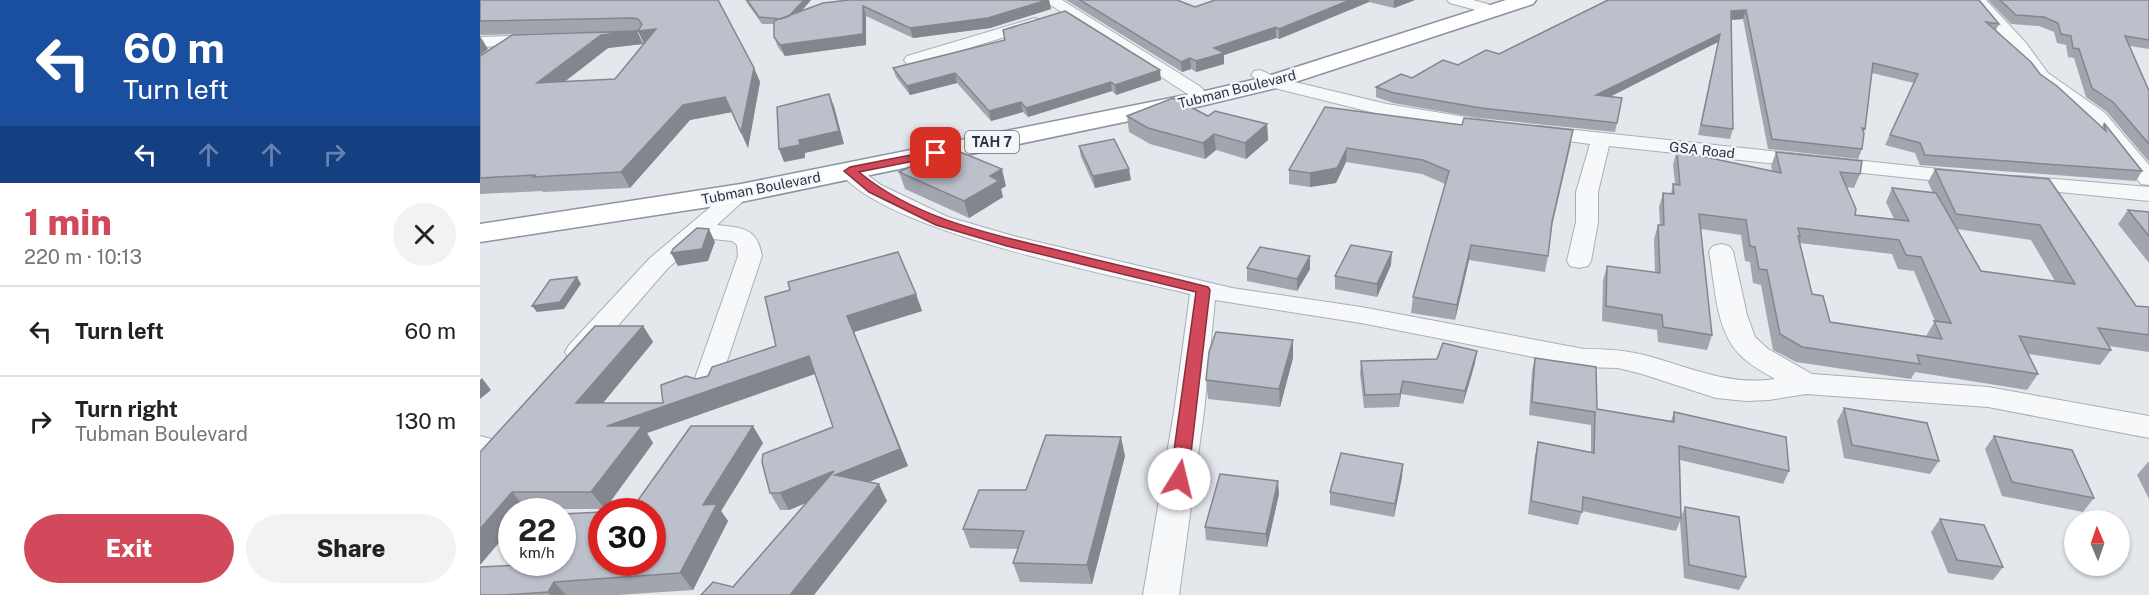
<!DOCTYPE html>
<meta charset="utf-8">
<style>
body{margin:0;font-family:"Public Sans",sans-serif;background:#f2f2f2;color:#222;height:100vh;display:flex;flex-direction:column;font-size:22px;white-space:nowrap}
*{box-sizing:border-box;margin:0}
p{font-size:20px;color:#767676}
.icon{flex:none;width:33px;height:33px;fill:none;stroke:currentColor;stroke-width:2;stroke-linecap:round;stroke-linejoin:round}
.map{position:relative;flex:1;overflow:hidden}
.details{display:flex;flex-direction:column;background:#fff;width:480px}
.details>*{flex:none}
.top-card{background:#1a4fa0;color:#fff;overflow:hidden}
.needle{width:39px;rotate:358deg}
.fabs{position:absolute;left:1584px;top:510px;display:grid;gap:12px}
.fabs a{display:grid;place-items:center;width:66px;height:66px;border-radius:50%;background:#fff;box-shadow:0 2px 4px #0004;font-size:30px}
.speed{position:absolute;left:18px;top:498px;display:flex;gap:12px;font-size:30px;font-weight:700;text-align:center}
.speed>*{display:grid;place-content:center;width:78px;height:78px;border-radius:50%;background:#fff;box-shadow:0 2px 4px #0004;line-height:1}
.speed small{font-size:15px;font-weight:400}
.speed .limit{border:9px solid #d22;background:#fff;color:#111}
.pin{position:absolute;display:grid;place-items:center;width:51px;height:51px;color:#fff;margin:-26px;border-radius:12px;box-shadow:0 3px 9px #0006}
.me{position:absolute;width:66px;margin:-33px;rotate:9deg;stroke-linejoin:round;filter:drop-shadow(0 0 4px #0008)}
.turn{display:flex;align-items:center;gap:21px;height:126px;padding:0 24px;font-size:27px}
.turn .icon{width:78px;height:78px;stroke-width:2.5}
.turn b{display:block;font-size:42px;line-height:51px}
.lanes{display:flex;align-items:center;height:57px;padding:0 24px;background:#0003;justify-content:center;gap:30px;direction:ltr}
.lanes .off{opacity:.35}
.round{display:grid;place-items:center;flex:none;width:63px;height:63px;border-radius:32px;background:#f2f2f2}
.head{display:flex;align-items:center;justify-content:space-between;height:102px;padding:0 24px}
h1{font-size:36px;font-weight:800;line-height:45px;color:#d1495b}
.action{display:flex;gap:12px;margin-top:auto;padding:12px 24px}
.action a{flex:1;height:69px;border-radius:36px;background:#d1495b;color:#fff;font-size:24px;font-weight:800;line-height:69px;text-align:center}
.action a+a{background:#f2f2f2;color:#222}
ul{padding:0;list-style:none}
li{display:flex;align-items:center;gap:18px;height:90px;padding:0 24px;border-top:2px solid #e0e0e0}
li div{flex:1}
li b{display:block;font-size:22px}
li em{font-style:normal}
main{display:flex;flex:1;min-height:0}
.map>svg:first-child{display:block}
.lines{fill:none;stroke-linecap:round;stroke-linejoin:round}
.minor-casing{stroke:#a9aeb7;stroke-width:2}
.highway-casing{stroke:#8b94a3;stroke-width:3}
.minor{fill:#f7f8fa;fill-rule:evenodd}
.highway{fill:#fff;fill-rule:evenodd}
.wall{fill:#a1a5ae;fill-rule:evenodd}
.shaded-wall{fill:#83868d}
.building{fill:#bbc0ca;stroke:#83868d;stroke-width:1.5;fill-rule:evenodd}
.route{fill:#d1495b;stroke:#882f3b;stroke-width:1.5}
.labels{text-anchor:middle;stroke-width:4.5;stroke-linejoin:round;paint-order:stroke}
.far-street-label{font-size:14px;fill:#2b3445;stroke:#f4f6f9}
.shield{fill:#f4f6f9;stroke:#676e7b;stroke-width:1.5}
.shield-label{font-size:14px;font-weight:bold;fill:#2b3445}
</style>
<main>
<section class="details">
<div class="top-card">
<div class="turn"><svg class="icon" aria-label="left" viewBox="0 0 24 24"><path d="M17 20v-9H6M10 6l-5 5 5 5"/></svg><div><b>60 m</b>Turn left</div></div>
<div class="lanes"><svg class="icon" aria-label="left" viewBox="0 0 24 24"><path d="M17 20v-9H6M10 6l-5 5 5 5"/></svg><svg class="icon off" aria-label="ahead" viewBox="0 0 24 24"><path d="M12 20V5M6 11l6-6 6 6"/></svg><svg class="icon off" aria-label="ahead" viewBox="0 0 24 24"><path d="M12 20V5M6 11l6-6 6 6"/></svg><svg class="icon off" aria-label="right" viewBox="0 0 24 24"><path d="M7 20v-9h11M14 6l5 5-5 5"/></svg></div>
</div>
<div class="head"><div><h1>1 min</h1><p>220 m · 10:13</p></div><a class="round"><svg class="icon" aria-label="close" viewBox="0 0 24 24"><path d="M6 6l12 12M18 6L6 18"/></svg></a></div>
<ul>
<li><svg class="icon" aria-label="left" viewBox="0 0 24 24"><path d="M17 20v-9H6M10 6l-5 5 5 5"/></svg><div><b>Turn left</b></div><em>60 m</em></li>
<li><svg class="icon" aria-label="right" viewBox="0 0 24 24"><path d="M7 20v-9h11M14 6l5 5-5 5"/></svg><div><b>Turn right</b><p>Tubman Boulevard</p></div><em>130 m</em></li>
</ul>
<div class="action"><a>Exit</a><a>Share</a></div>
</section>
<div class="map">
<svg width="1669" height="595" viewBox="0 0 1669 595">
<rect width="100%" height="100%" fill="#e4e7ec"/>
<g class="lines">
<defs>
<path id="minor" d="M563,0H582L721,87L724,91L721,95H709Z
M967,0H993L1008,4L1011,7L1003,12L970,3Z
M1490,0H1506L1546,43L1568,73L1625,113L1669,165V185L1661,184L1611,121L1556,81L1534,51Z
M555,18L561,20L563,23L561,26L433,65L427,64L424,60L427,56Z
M57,35L63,36L65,40L63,44L0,47V37Z
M780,70L798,78L907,104L1016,122L1023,124L1026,128L1023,132L1016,134L907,116L786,86L771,75L774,71Z
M1058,126L1487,172L1495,173L1498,178L1495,183L1487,184L1129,146L1118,192V222L1111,261L1108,266L1099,268L1090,266L1087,261L1096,222V192L1110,144L1051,136L1048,132L1051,128Z
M370,165L377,167L401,185L468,217L537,237L752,288L881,307L1104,349C1126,349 1147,350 1168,356C1211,368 1250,386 1295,379C1283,372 1270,365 1260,355C1235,330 1235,284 1229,251L1233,246L1241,244L1249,246L1253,251L1267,315L1275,337L1288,349L1332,374L1508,387L1669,416V438L1508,407L1326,394L1289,400L1266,401L1236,398L1162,374L1138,368L1104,367L881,323L735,300L724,412L699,595H663L694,412L710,294C634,275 402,232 359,171L363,167Z
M1539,176L1669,187V201L1531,187L1528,182L1531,177Z
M261,186L269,188L272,193L237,225C262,228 277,227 282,256L237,391L227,394L217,391L213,384L258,256L257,245L252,241L223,238L188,268L109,359L99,361L89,359L85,352L89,345L170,258L253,188Z
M0,436L23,442L27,450L23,458L12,462L0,460Z"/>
<path id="highway" d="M1026,0H1056L1053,4L800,87L721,106L261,202L0,242V224L261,184L721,92L785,77Z"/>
</defs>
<use href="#minor" class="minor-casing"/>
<use href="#highway" class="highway-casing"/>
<use href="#minor" class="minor"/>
<use href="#highway" class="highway"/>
</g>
<path class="wall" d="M0,0H238L274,68L280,82L268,148L252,112L210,120L150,188L63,192L62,191L0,194V56L157,31L163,44L128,48L85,81L135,79L164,44L158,31L0,35Z
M265,0H331L322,11L369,0H569L571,9L510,28L433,38L386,16V45L305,56L298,47L294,37V24H282Z
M586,0H697L715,7L735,0H935L914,8L889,2L799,39L796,38L744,55V64L716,72L711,69L702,72Z
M1128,0H1499L1519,24L1516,30L1560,74L1622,127L1624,123L1662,171L1656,181L1440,165L1435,153L1405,145L1434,83L1392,73L1384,132L1382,149L1378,159L1288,149L1263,19L1251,20L1253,129L1250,139L1218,135L1238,42L1130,96L1137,123L1135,132L999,118L913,103L896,97V87L1019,54Z
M1508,0H1669V49L1650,46L1669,91V162L1627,112L1606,97L1594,58L1588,57L1586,45L1577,43L1574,32L1559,26L1531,24Z
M413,68L681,80L636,95L632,91L548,117L543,112L511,121L477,83L430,95L416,77Z
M845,107L1091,144L1072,226L1068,256L1065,272L989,260L975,320L931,313L933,297L965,184L942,174L866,162L856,183L830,187L809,184V170Z
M647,116H728L787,124L788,140L766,159L736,150L725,159L670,144L649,132Z
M599,146L651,180L615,188L601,157Z
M1197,151L1292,171L1291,166L1296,152L1380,174L1374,188L1366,187L1375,215L1414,219L1406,202L1412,188L1453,193L1448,182L1455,169L1569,179L1656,306L1669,307V352L1629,346L1631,350L1620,365L1548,354L1558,374L1547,390L1435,372L1431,379L1316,362L1293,350L1281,285L1273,283L1270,262L1265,261L1261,235L1221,229L1232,335L1227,350L1178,342L1177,330L1122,321L1123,280L1127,266L1175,273L1174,239L1178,225H1180L1179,207L1183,193L1191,194L1193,184H1195L1193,164ZM1477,229L1551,240L1575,281L1501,271ZM1320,243L1412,254L1418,269L1434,271L1455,321L1446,336L1350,322L1332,294Z
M449,162L526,186L521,189L523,197L489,218L425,189L419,172Z
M1648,210L1669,212V263L1638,224Z
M830,256V269L817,291L767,281V268Z
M911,265L897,297L855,289V276Z
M436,294L442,311L374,332L428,466L388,482L407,501L334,595H221L253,587L326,503L309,510H300L290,493L353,427L335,374L167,433L173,443L125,509H46L32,512V527L0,565V452L163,326L173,342L123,403H183L216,379L228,376L296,346Z
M813,340V358L800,407L728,399L726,380Z
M1055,358L1117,409L1191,421L1194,412L1309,471L1303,484L1200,460L1201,517L1205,507L1266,577L1259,590L1204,578L1200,521L1196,531L1102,511L1098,525L1048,514L1055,455L1058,442L1111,452V425L1049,415L1052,371Z
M881,361L995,363L983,404L921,394L919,407L884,408L880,374Z
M1364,408L1459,461L1450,474L1364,458L1357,421Z
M1514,436L1614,498L1603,512L1522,496L1505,449Z
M283,443L241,511L248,521L213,590L138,595H0L40,565L151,510Z
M645,456L612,584L540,582L533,563L538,549L490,548L483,529L546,490Z
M1668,462H1669V499L1657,475Z
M922,477L914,517L850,505V492Z
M799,494L787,547L726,540L725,527Z
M1460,519L1523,567L1513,580L1468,573L1451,532Z"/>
<path class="shaded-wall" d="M324,0H331L308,25L306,19Z
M567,0H569L571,9L510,28L433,38L430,28Z
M870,0H889V2L799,39V29Z
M914,0H935L914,8Z
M383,6L386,16V45L305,56L300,45Z
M1266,10L1263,19L1249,20L1251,11Z
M796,27V38L744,55V64L716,72V61L734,48Z
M176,29L164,44L158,31Z
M157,31L163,44L128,48L65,97L57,83L121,35Z
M1240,34L1238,42L1114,105L1116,95Z
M0,36L8,49L0,55Z
M710,58L711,69L702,72L701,62Z
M274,68L280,82L268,148L261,132Z
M680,70L681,80L636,95L635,85Z
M475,73L477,83L430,95L427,86Z
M631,82L632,91L548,117L546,108Z
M349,94L354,106L364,144L325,153V158L304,162L299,149L319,140Z
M245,97L252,112L210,120L150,188L141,172L203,105Z
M541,102L543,112L511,121L509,111Z
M787,124L788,140L766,159L765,143Z
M734,134L736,150L725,159L723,143Z
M867,148L866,162L856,183L830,187V173Z
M522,169L526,186L521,189L523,197L489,218L484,201L510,176Z
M649,169L651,180L615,188L613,176Z
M229,229L235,242L228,261L198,266L191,253Z
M991,245L989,260L975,320L977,305Z
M912,252L911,265L897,297V284Z
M830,256V269L817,291V279Z
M97,277L101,284L84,309L57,312L52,306Z
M436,294L442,311L374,332L428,466L364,492L362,488L309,510L300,493L354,471L367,316Z
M163,326L173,342L109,420L96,403Z
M813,340V358L800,407L799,389Z
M997,351L995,363L983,404L985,391Z
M329,356L337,373L167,433L173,443L125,509L111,492L127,426Z
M2,378L11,390L0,399V380Z
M923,381L919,407L920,394Z
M273,426L283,443L241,511L248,521L213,590L200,573L223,505Z
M641,437L645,456L612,584L607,565Z
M923,464L922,477L914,517L915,504Z
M798,481L799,494L787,547L786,534Z
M399,484L407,501L334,595H310Z
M32,492L46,509L44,512H32V527L0,565V529Z
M74,582L86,595H71L68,592Z"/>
<path class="building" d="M0,0H238L274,68L261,132L245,97L203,105L141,172L53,177L55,175L0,178V56L32,35L157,31L121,35L57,83L135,79L176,29L158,31L162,24L158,19L152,18L0,21Z
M267,0H324L309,16L301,19L279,17Z
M369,0H567L508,18L430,28L383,6V34L300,45L294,37V21L343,3Z
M600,0H697L715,7L735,0H870L799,29L796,27L734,48L744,53L716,61L710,58L701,62Z
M1128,0H1499L1519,24L1506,22L1551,62L1560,74L1577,86L1626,131L1624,123L1662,171L1445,155L1440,143L1410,135L1438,74L1393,63L1385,129L1382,128L1384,133L1382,149L1292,139L1266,10L1251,11L1253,129L1221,125L1240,34L1116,95L1142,98L1137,123L1001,108L914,93L896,87L921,74L932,78L963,60L978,65L1006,50L1019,54Z
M1520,0H1669V40L1645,36L1669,91V144L1633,102L1612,88L1599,49L1593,48L1591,36L1581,34L1578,23L1564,17L1536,15Z
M585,11L680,70L635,85L631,82L546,108L541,102L509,111L475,73L427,86L413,68L525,40L523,30Z
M349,94L359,131L319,140L320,145L299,149L297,107Z
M693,98L728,116L735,111L787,124L765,143L734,134L723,143L668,128L647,116Z
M845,107L982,125L984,118L1093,130L1072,222L1068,256L991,245L977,305L933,297L969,171L943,160L867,148L857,168L830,173L809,170Z
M634,139L649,169L613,176L599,146Z
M473,149L522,169L510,176L519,181L484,201L419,172L444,160L449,162Z
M1197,151L1301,173L1296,152L1382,161L1380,174L1360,172L1376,209L1375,215L1429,221L1412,188L1456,193L1501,271L1595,284L1560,225L1476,214L1455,169L1569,179L1656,306L1669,307V335L1618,328L1631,350L1539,336L1558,374L1437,355L1440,364L1322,347L1300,334L1287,270L1279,269L1275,247L1270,246L1266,220L1219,214L1232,335L1183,327L1182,315L1126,306L1127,266L1180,273L1178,225H1184L1183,193L1194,194L1193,184L1200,185ZM1318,228L1419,240L1426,255L1441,257L1471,323L1454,321L1462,339L1350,322L1343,296L1332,294L1318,236H1320Z
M1648,210L1669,212V236Z
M217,228L229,229L222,249L191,253L193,249Z
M871,245L912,252L897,284L855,276Z
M780,247L830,256L817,279L767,268Z
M418,252L436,294L367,316L420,449L355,475L399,484L310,595H221L233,582L253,587L354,471L300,493H290L282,462L283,454L353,427L329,356L127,426H162L111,492H32L0,529V452L115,326H163L96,403H183L181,385L206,376L216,379L228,376L232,367L296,346L285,297L310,290L308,282Z
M97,277L80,302L52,306L70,280Z
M736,332L813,340L799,389L726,380L729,352Z
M963,343L997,351L985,391L923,381L920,394L885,395L881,361L957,359Z
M1055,358L1116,367L1117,409L1194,422V412L1306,437L1309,471L1199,446L1201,518L1103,497L1102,512L1051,501L1058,442L1114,453L1115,412L1052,402Z
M1364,408L1447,423L1459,461L1372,445Z
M211,426H273L223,505L237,504L200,573L74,582L68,592L24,595H0V567L40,565L41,562H82V514L122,512V562H172V512H125L151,510Z
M566,435L641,437L607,565L533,563L544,531L483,529L499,490H546Z
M1514,436L1592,450L1614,498L1532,482Z
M861,453L923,464L915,504L850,492Z
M740,474L798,481L786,534L725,527Z
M1205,507L1259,517L1266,577L1209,565Z
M1460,519L1504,525L1523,567L1477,560Z"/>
<path class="route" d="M456,150L460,151V156L379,172C434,218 509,234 577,250C627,263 678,274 728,287L730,290L708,479L705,484L699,486L693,484L690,479L716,292L527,246L456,225L389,192L364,171L370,167Z"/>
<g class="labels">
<g class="far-street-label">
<text transform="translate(757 89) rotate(-14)" y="5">Tubman Boulevard</text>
<text transform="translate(1222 150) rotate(6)" y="5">GSA Road</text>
<text transform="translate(281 188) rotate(-11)" y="5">Tubman Boulevard</text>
</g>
<rect class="shield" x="485" y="131" width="54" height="22" rx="4.5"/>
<g class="shield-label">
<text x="512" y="147">TAH 7</text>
</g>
</g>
</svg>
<div class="fabs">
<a><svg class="needle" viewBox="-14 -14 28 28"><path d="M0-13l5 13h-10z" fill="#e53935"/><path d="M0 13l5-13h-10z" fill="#767676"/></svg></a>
</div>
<div class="speed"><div>22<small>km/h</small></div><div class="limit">30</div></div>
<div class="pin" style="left:456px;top:153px;background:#d93025"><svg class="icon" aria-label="arrive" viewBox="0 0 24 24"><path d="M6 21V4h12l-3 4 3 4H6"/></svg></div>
<svg class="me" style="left:699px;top:479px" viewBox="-20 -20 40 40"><circle r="19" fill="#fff"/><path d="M0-13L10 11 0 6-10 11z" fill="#d1495b"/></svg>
</div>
</main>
